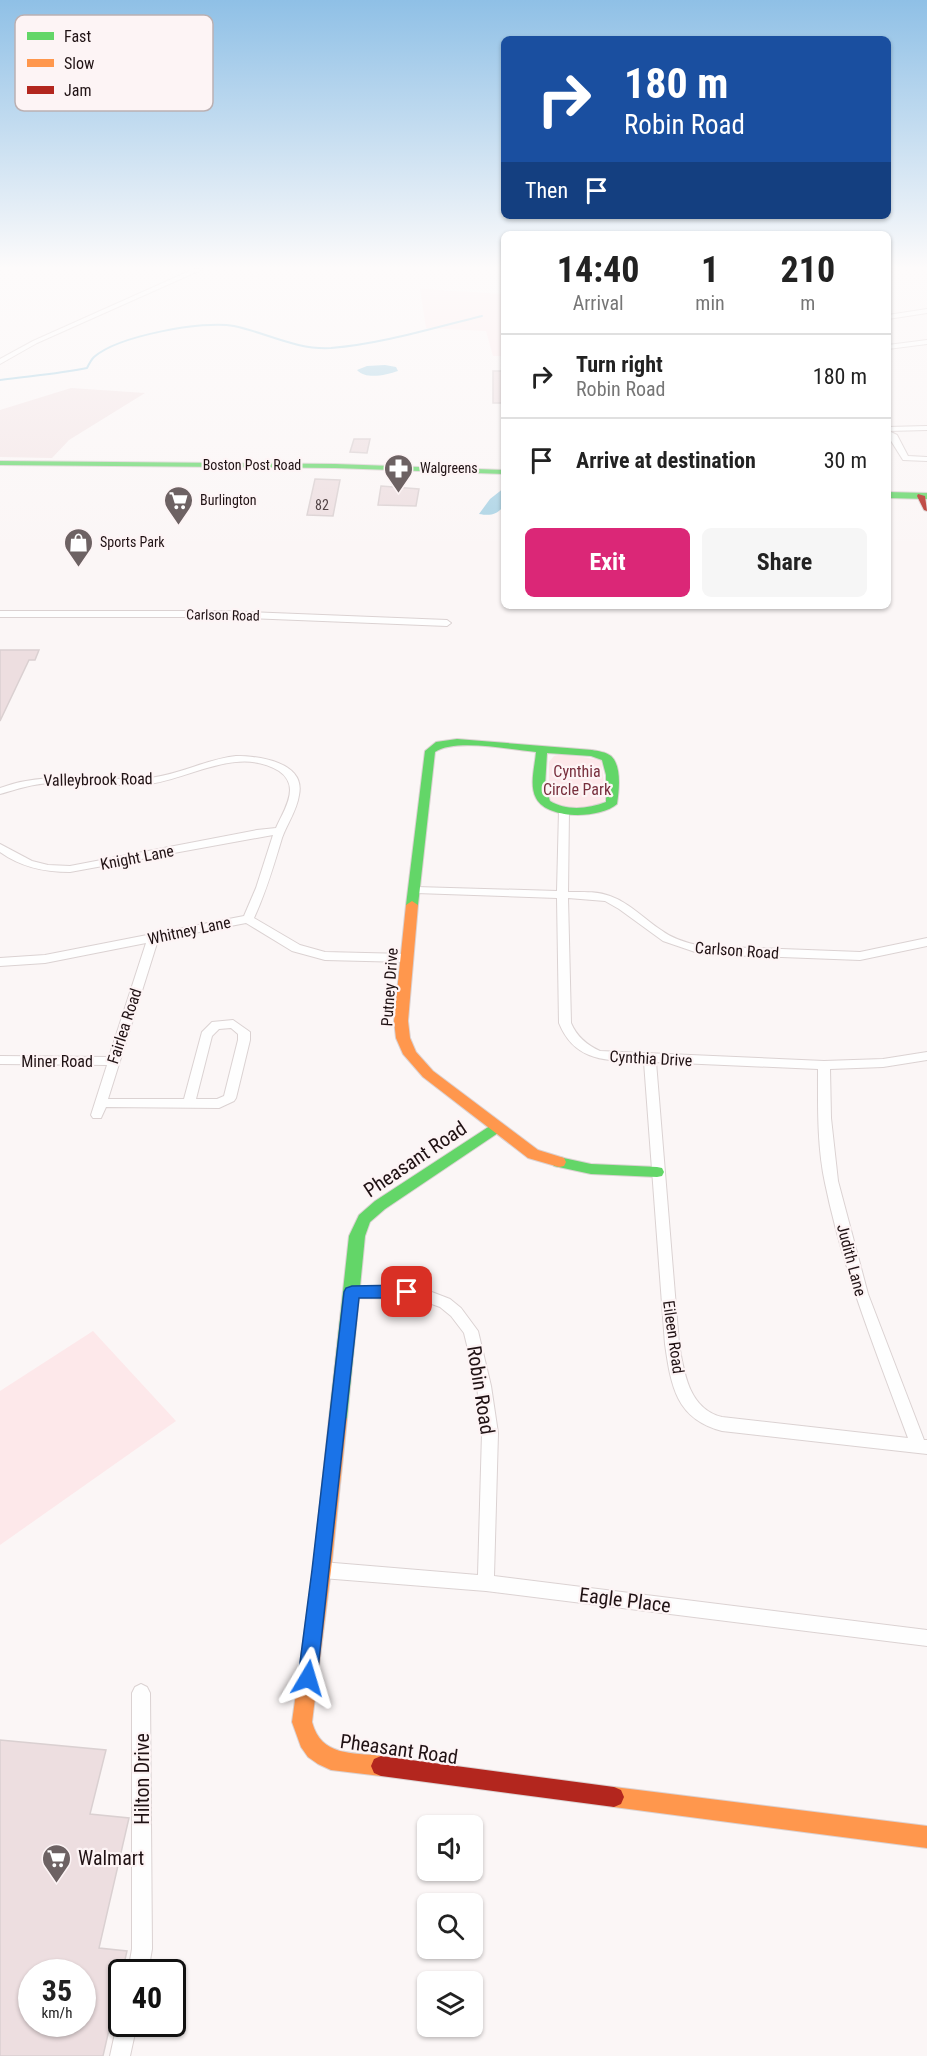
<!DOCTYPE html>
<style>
body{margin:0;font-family:"Roboto Condensed",sans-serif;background:#f6f6f6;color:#222;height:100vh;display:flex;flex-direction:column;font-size:22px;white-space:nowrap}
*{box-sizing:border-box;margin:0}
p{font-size:20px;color:#767676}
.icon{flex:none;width:33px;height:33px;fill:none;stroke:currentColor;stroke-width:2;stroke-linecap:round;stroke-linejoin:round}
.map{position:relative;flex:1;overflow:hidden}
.details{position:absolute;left:501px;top:231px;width:390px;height:378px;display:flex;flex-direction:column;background:#fff;border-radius:9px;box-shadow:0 2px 4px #0004}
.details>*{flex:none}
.hud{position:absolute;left:501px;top:36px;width:390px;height:183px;border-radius:9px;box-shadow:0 2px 4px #0004;background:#1a4fa0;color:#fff;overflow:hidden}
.controls{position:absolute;left:417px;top:1815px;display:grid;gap:12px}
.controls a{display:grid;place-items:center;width:66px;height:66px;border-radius:9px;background:#fff;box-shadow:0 2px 4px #0004;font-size:30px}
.speed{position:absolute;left:18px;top:1959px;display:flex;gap:12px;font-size:30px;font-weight:700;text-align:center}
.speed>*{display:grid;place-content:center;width:78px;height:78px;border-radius:50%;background:#fff;box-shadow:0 2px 4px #0004;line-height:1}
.speed small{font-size:15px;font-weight:400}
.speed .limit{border:3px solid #111;border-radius:9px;background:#fff;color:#111}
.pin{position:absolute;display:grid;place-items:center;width:51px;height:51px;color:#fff;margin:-26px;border-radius:12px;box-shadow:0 3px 9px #0006}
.me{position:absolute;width:66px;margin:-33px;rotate:7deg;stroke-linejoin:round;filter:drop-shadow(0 0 4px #0008)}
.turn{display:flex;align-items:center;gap:21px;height:126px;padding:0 24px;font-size:27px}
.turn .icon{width:78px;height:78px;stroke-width:2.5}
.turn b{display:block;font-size:42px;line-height:51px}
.then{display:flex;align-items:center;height:57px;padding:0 24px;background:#0003;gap:12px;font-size:22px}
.eta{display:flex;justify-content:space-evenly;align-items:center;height:102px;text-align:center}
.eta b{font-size:36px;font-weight:700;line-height:42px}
.cta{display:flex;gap:12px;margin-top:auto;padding:12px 24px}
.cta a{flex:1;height:69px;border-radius:9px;background:#db2777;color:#fff;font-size:24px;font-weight:700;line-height:69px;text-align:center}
.cta a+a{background:#f6f6f6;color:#222}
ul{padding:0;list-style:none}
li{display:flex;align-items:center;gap:18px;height:84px;padding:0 24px;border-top:2px solid #e0e0e0}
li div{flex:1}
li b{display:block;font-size:22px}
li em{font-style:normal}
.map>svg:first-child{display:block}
.built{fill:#f4e6e7}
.green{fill:#fde8ea}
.water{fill:#a9d2e4}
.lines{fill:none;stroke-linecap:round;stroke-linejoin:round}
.stream{stroke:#a9d2e4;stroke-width:2}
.building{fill:#eddee0;stroke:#dad0d1;stroke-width:1.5;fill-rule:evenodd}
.street-casing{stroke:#dbd2d2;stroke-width:2}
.fast-casing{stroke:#dbd2d2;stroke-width:2}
.slow-casing{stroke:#dbd2d2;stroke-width:2}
.jam-casing{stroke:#dbd2d2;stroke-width:2}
.street{fill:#fefefe;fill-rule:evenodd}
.fast{fill:#63d668;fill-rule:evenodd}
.slow{fill:#ff974d;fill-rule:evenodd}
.jam{fill:#b3261e;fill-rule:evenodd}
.route{fill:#1a73e8;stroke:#114b97;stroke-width:1.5}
.labels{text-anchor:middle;stroke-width:4.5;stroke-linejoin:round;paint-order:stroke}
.far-street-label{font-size:14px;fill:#201214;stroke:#fdf4f5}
.far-poi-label{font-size:14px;fill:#201214;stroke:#fdf4f5;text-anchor:start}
.number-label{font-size:14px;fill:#534547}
.park-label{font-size:16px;fill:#782f3d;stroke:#fdf4f5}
.street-label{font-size:16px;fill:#201214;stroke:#fdf4f5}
.near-street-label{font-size:20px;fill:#201214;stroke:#fdf4f5}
.near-poi-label{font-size:20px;fill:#201214;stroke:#fdf4f5;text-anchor:start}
.key{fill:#fdf4f5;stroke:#bbb0b2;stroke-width:1.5}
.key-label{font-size:16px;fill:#201214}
</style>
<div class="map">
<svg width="927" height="2056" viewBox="0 0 927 2056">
<rect width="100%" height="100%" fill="#fbf6f6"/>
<path class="built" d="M71,388L145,393L69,440L52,458L0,457V410Z"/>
<path class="green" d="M420,289L504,294V356H493L486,331L426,328Z
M563,754L601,760L606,798C597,813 565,808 551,801L549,795V762L554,756Z
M93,1331L176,1421L0,1545V1391Z"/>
<path class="water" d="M385,365L396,367L398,371C386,375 366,380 357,370L367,366Z
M504,488V506C496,515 491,516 479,514L490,499Z"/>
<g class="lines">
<path class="stream" d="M0,380C29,376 58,374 87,368C89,364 91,360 94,357C118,336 203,320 234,326C267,333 296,350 331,348C381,344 433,328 482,316"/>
</g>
<path class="building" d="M493,371H504V403H493Z
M354,439H370L367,453L350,452Z
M315,479L340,480L333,516L307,515Z
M381,486L419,489L416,506L378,505Z
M0,650H39L35,660H29L0,721Z
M0,1740L106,1750L90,1814L129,1818L99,1948L127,1951L103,2056H0ZM32,1972H82V2024H32Z"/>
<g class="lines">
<defs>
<path id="street" d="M194,269H203L37,343L0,364V359L33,341Z
M888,269H895L888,274Z
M927,309V313L888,319V315Z
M927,340V344L888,349V345Z
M927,426V430L889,431L897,435L908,456L927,457V461L903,460L888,436V427Z
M0,611H224L447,620L451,623L447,626L224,617H0Z
M236,756C259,756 306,762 299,795C297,810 287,824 282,838C274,865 266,892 254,918L300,945L325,952L406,954L412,958L406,962L325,960L292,951L246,923L158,940L108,1099H184L202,1032L212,1022L233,1020L250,1032V1040L236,1098L234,1101L219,1108L106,1107L101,1118H93L91,1115L107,1065L0,1064V1056L109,1057L146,943L45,963L0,966V958L45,955L244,916L256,888L273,835L70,872C44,872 21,867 0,852V844L32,861L48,865L70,866L257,830L276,828C281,816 290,803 290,790C290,782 285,775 279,771C239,746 191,778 150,784C118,788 86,781 54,783C34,783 18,789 0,794V788C49,770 97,782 147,778C177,776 206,759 236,756ZM231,1028L238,1034V1040L224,1096L217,1099H196L212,1036L219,1029Z
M564,807L569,810L568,892C582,892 597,891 610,896C630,903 644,919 661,930C673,939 687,943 701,946L860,952L927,938V946L860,960L701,954L663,941L619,909L605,901L568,898L571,1023C577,1037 587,1045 600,1051L824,1061L883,1059L927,1052V1060L883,1067L830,1069L831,1118L838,1181L868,1294L924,1440H927V1454L722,1431C676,1419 671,1386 665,1344L644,1062C608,1060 575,1063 559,1023L557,898L416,893L411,890L416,887L557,891L559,810ZM656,1062L818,1069C818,1106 817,1146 825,1183C843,1271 877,1354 908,1438L722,1417C689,1409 684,1373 679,1344Z
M352,1286L424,1289L450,1299L461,1308L478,1331L491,1386L498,1433L494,1576L927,1630V1646L486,1591L322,1578L316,1575L314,1570L316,1565L322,1562L478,1575L482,1433L477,1386L464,1333L451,1316L440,1307L418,1299L352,1298L347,1296L345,1292L347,1288Z
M141,1684L147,1687L150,1693L152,1949L148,1972H128L132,1949V1693L135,1687Z
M122,2016V2024H137L130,2056H110L117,2024Z"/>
<path id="fast" d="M0,461L335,464L504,470V474L335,468L0,465Z
M888,492L927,493V499L888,498Z
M457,739L592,750C598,751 606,752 611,756C622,766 619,791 617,804C600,819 547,820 536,798C529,785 535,766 536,752C511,750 456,738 435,752L418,905L416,908H408L406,905L425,751L436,742ZM547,753L591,756L602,760L606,775V802C588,809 566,811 550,801L545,786Z
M496,1122L501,1123L503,1127L501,1131L385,1209L370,1222L365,1236L347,1419L344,1424L338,1426L332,1424L329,1419L349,1236L359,1215L375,1201Z
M559,1157L591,1164L657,1167L662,1168L664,1172L662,1176L657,1177L591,1174L554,1166L552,1162L554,1158Z"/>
<path id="slow" d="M412,901L418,905L408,1021L410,1038L416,1052L433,1071L538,1150L564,1158L566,1162L564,1166L559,1167L528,1158L423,1077L403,1054L396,1038L394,1021L406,905Z
M338,1412L344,1414L347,1419L331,1570L312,1722C321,1757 352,1752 381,1756L388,1759L391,1766L388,1773L381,1776L331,1770L318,1764L308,1757L301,1747L292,1722L313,1570L329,1419L332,1414Z
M614,1787L927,1826V1848L614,1807L607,1804L604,1797L607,1790Z"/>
<path id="jam" d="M918,494L925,496L927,511L924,510L917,496Z
M381,1756L614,1787L621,1790L624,1797L621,1804L614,1807L381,1776L374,1773L371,1766L374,1759Z"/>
</defs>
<use href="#street" class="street-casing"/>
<use href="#fast" class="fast-casing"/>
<use href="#slow" class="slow-casing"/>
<use href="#jam" class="jam-casing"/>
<use href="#street" class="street"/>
<use href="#fast" class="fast"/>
<use href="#slow" class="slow"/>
<use href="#jam" class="jam"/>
</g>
<linearGradient id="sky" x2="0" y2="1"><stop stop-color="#8fc0e6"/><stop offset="0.48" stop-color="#fdfbfb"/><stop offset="1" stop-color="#fdfbfb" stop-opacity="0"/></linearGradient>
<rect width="927" height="557" fill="url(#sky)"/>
<path class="route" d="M407,1285L413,1287L415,1292L413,1296L407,1298H359L317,1678L314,1685L308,1688L301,1685L298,1678L312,1570L344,1292L346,1288L352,1286Z"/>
<defs>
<symbol id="pharmacy-pin" viewBox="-11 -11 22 30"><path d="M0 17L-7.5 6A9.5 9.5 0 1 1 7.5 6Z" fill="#6d6263" stroke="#fdf4f5"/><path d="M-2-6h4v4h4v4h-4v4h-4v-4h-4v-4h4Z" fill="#fff"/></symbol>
<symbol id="supermarket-pin" viewBox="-11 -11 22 30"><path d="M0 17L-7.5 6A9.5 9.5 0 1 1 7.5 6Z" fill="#6d6263" stroke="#fdf4f5"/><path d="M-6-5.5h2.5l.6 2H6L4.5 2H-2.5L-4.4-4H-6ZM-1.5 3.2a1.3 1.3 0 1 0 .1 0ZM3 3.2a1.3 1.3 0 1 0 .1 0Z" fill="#fff"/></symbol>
<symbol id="shop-pin" viewBox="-11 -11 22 30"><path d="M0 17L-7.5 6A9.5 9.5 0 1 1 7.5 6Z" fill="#6d6263" stroke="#fdf4f5"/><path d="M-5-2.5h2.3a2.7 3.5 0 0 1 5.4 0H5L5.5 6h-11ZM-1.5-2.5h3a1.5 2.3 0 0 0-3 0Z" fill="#fff"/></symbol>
</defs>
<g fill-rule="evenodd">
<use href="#pharmacy-pin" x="382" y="452" width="33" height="45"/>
<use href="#supermarket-pin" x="162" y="484" width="33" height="45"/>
<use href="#shop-pin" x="62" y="526" width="33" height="45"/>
<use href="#supermarket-pin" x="40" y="1842" width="33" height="45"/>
</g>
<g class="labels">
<g class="far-street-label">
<text x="252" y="470">Boston Post Road</text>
<text transform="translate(223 615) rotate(1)" y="5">Carlson Road</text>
</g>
<g class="far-poi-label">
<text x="420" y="473">Walgreens</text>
<text x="200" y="505">Burlington</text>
<text x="100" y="547">Sports Park</text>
</g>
<g class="number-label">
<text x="322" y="510">82</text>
</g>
<g class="park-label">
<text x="577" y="777">Cynthia<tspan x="577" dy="18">Circle Park</tspan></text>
</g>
<g class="street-label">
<text transform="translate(98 779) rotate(-1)" y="6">Valleybrook Road</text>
<text transform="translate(137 857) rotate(-11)" y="6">Knight Lane</text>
<text transform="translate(189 930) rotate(-12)" y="6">Whitney Lane</text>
<text transform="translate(737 950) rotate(4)" y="6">Carlson Road</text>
<text transform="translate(389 987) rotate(-86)" y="6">Putney Drive</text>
<text transform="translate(124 1026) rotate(-72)" y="6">Fairlea Road</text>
<text transform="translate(651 1058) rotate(3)" y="6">Cynthia Drive</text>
<text x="57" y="1067">Miner Road</text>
<text transform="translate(852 1260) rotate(75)" y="6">Judith Lane</text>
<text transform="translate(674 1337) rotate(82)" y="6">Eileen Road</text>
</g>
<g class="near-street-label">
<text transform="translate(415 1159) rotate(-34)" y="7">Pheasant Road</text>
<text transform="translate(481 1390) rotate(81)" y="7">Robin Road</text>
<text transform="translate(625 1600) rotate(7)" y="7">Eagle Place</text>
<text transform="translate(399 1749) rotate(8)" y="7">Pheasant Road</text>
<text transform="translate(142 1779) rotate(-90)" y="7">Hilton Drive</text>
</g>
<g class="near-poi-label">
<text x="78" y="1865">Walmart</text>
</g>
</g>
<rect x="15" y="15" width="198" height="96" rx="9" class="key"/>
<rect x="27" y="32" width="27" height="8" fill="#63d668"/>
<rect x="27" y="59" width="27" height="8" fill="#ff974d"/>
<rect x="27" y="86" width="27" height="8" fill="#b3261e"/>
<g class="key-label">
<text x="64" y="42">Fast</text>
<text x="64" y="69">Slow</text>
<text x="64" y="96">Jam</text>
</g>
</svg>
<div class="controls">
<a><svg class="icon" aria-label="sound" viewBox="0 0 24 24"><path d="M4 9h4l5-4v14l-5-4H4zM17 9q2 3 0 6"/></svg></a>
<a><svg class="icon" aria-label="search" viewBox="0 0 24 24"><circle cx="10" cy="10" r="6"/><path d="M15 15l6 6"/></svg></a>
<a><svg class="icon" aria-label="layers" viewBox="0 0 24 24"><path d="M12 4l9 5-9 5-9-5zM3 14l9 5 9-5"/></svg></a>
</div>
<div class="speed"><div>35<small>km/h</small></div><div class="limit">40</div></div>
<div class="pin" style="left:407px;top:1292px;background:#d93025"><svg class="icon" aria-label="arrive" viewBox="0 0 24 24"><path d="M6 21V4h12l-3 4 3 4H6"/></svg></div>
<svg class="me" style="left:308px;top:1678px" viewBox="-20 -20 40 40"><path d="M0-17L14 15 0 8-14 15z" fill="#1a73e8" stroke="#fff" stroke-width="4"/></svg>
<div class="hud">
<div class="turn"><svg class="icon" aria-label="right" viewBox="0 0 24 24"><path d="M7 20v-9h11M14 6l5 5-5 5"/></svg><div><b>180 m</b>Robin Road</div></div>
<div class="then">Then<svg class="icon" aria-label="arrive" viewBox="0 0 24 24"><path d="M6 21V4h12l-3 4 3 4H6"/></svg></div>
</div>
<section class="details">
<div class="eta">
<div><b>14:40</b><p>Arrival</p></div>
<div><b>1</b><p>min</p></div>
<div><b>210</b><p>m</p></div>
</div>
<ul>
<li><svg class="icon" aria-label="right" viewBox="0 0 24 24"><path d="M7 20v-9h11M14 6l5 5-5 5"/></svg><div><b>Turn right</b><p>Robin Road</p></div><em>180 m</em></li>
<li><svg class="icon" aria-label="arrive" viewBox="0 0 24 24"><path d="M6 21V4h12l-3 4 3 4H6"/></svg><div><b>Arrive at destination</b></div><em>30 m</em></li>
</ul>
<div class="cta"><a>Exit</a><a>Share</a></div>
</section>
</div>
